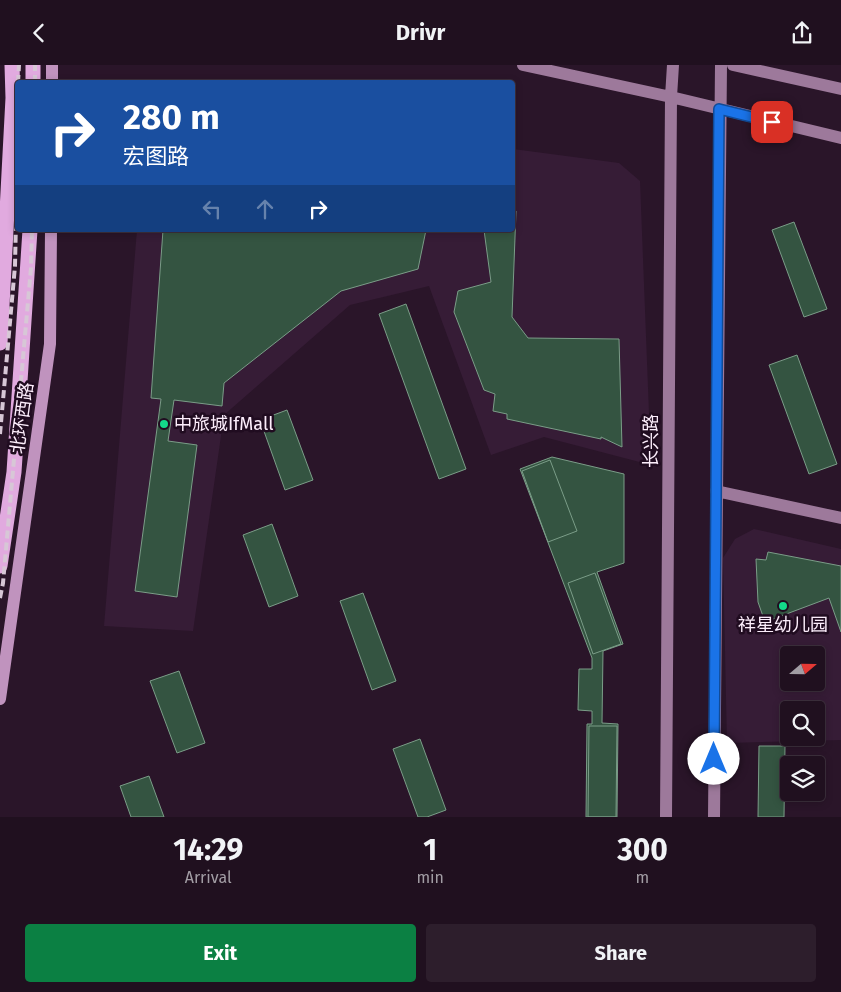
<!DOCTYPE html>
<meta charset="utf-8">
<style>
body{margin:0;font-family:"Fira Sans","Noto Sans SC",sans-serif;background:#2d1e2c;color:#f1f3f6;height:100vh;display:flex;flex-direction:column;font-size:19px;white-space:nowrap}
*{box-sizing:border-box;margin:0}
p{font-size:16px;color:#a29da4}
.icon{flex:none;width:28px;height:28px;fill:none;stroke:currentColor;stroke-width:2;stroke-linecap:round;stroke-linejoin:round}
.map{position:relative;height:752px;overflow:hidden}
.panel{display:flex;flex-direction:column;background:#20101f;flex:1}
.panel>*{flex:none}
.hud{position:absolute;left:15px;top:15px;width:500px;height:152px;border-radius:5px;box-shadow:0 2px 8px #0003,0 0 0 1px #3d303d;background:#1a4fa0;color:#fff;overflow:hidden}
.needle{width:32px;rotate:70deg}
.controls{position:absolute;left:780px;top:581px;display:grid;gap:10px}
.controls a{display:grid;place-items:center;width:45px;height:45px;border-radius:5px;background:#20101f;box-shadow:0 2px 8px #0003,0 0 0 1px #3d303d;font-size:25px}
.pin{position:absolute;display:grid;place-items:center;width:42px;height:42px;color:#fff;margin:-21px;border-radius:10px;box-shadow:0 2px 8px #0006}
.me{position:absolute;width:55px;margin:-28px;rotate:0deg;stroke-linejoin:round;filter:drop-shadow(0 0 4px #0008)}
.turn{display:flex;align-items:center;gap:18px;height:105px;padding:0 25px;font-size:22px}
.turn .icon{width:65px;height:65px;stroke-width:2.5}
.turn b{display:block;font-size:35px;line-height:42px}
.lanes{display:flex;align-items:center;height:48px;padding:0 25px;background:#0003;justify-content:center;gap:25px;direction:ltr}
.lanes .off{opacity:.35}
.eta{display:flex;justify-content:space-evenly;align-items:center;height:85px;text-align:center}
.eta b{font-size:30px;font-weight:700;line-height:35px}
.action{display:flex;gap:10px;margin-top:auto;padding:10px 25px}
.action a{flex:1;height:58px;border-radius:5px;background:#0b8043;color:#fff;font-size:20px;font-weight:700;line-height:58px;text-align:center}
.action a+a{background:#2d1e2c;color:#f1f3f6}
header{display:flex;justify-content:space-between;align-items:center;height:65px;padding:0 25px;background:#20101f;font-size:22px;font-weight:700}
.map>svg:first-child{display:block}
.built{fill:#361c36;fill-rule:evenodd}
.building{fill:#345441;stroke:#7b9d88}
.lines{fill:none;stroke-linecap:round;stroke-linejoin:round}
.secondary{stroke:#9d799b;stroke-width:12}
.primary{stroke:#c093be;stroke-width:12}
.highway{stroke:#e1aadf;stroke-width:15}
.rail{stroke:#d7c7d6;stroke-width:4;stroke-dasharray:8 4;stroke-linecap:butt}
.route-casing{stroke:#114b97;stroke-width:12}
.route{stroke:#1a73e8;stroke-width:9}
.poi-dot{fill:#13d98a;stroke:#200c20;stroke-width:2}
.labels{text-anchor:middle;stroke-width:5;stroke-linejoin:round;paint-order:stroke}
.street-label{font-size:18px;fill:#fcedfb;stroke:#200c20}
.poi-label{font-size:18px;fill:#fcedfb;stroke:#200c20;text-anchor:start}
</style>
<header><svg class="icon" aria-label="back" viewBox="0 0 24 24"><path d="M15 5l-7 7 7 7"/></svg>Drivr<svg class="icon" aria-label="share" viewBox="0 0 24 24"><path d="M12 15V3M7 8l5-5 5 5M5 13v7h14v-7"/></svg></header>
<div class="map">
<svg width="841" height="752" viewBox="0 0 841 752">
<rect width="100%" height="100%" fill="#2a1529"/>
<path class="built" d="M513,84L619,98L640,116L651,400L544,372L491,390L429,221L350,240L224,350L193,566L104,561L137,165H512Z
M754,464L841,484V675L727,678L723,493L735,474ZM789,590H816V618H789ZM789,645H816V672H789Z"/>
<path class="building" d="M512,145L516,146L512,252L528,273L619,274L622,382L601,372V374L507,354V349L493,346L495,329L484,325L454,247L458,226L491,217L484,165H512Z
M794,157L827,244L804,252L772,165Z
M163,165H426L418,204L341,226L224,318L222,341L174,335L168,376L197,380L177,532L135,526L161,334L151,333Z
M406,239L466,404L439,414L379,249Z
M797,290L837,399L809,409L769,300Z
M287,345L313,415L285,425L260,355Z
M552,392L624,409V498L597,507L623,579L603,586L602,658L618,659L617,752H586L587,659H592V646L578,645L579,604H592V593L520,404Z
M550,395L577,466L548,477L522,406Z
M272,459L298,531L269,542L243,470Z
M768,487L841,501V567L829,533L765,557L758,537L756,494L766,495Z
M595,508L621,579L593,589L568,518Z
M363,528L396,616L372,625L340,536Z
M179,606L205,678L177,688L150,616Z
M589,661H617L616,752H588Z
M420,674L446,745L427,752H418L393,684Z
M759,681H785L784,752H758Z
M149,711L164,752H131L120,721Z"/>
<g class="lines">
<path class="secondary" d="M523,0L671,32L841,73
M733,0L841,24
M716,426L841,453
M666,752L671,32L673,0
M714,752L721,0"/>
<path class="primary" d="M52,18V0
M0,634L50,279L51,165"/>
<path class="highway" d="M33,18V0
M0,278L13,33L12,0
M0,501L14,407L30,165"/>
<path class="rail" d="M18,18L19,0
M35,18V0
M0,369L15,201L18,64
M0,533L3,518L31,203L32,165"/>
</g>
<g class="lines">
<defs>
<path id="route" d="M714,694L719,44L772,57"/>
</defs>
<use href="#route" class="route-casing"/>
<use href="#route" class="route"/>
</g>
<g class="poi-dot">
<circle cx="164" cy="359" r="5"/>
<circle cx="783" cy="541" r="5"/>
</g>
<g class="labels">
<g class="street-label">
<text transform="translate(22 353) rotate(-82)" y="6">北环西路</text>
<text transform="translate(651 376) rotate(-90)" y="6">长兴路</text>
</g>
<g class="poi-label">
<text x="174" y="365">中旅城IfMall</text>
<text x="783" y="566" text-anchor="middle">祥星幼儿园</text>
</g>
</g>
</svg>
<div class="controls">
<a><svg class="needle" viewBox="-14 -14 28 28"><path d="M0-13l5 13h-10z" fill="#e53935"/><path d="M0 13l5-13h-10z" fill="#a29da4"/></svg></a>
<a><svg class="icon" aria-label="search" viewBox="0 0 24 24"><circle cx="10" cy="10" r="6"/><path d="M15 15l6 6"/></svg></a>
<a><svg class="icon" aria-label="layers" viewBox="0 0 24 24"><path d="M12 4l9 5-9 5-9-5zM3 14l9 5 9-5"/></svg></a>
</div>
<div class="pin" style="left:772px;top:57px;background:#d93025"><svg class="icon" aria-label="arrive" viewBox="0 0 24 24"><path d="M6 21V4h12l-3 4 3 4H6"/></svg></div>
<svg class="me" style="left:714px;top:694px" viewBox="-20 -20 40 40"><circle r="19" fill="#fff"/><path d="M0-13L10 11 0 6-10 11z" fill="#1a73e8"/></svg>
<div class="hud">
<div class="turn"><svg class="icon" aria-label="right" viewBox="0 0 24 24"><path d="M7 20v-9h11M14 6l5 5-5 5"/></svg><div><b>280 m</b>宏图路</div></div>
<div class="lanes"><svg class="icon off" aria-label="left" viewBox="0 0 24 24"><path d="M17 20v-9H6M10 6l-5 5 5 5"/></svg><svg class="icon off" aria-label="ahead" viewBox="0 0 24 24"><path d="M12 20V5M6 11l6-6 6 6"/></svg><svg class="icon" aria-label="right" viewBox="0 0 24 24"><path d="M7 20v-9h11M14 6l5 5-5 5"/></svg></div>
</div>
</div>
<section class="panel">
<div class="eta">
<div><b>14:29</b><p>Arrival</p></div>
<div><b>1</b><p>min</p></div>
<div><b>300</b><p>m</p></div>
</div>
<div class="action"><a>Exit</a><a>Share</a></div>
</section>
